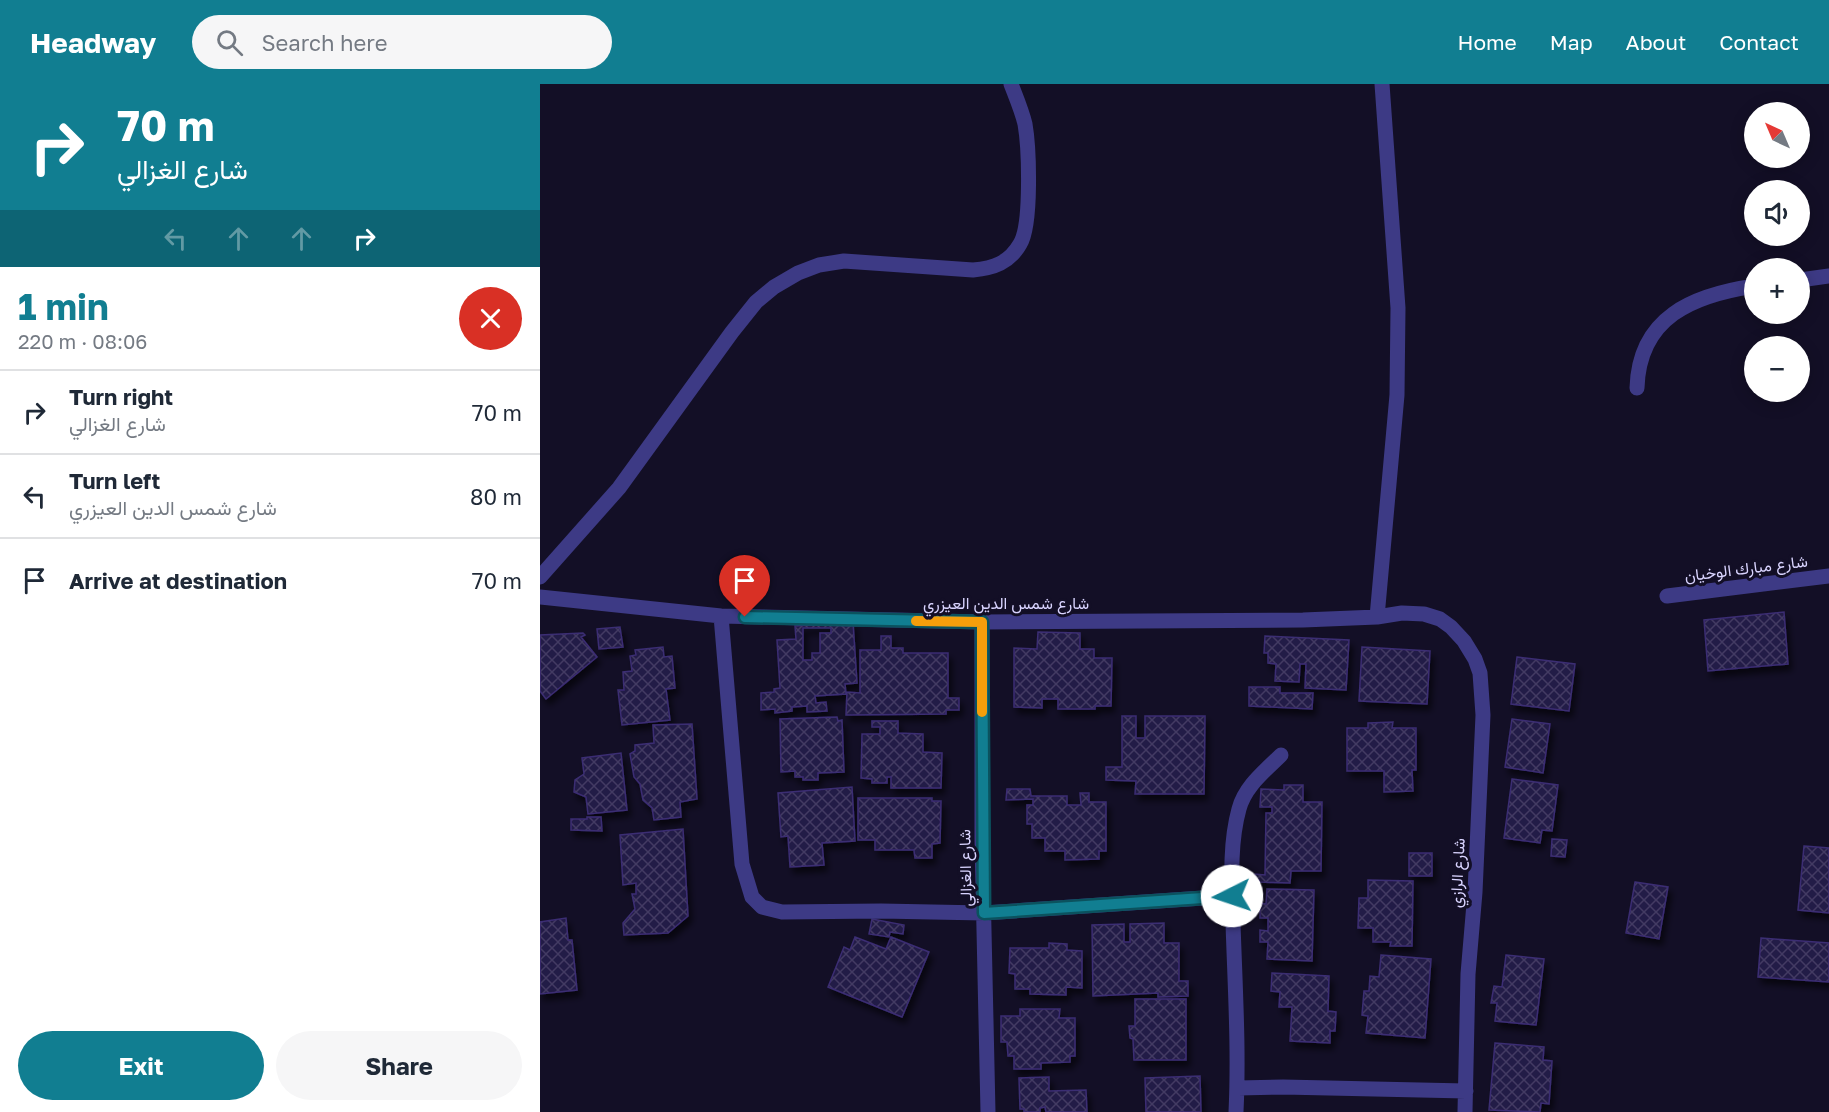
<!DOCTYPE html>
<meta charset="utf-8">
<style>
body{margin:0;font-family:"Golos Text",Vazirmatn,sans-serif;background:#f6f6f7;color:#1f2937;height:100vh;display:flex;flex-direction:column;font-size:22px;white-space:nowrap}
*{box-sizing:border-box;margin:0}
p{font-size:20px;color:#747a83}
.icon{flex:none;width:33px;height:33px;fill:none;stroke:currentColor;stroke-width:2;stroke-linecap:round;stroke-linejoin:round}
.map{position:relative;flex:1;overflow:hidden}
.sheet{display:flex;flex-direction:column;background:#fff;width:540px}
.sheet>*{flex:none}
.guide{background:#117e91;color:#fff;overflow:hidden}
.needle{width:39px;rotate:316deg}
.buttons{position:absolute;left:1204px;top:18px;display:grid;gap:12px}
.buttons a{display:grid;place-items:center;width:66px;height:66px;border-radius:50%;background:#fff;box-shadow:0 3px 15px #0003;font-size:30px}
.pin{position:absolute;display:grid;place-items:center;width:51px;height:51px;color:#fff;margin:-62px -26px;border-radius:50% 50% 50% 0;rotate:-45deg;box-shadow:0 0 6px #0007}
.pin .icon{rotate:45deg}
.me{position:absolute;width:66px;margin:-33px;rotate:266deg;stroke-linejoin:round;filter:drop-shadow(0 0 4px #0008)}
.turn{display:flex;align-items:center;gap:21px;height:126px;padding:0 18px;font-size:27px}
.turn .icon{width:78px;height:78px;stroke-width:2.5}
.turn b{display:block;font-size:42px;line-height:51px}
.lanes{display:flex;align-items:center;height:57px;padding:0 18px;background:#0003;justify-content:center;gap:30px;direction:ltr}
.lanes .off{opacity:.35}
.round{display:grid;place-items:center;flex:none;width:63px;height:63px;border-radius:32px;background:#f6f6f7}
.headline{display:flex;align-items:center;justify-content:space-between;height:102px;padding:0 18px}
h1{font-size:36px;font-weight:700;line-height:45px;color:#117e91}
.cta{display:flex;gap:12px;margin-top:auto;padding:12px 18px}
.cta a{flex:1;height:69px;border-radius:36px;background:#117e91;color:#fff;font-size:24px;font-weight:700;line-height:69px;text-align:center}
.cta a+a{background:#f6f6f7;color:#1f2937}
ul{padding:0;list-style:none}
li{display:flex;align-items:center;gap:18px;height:84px;padding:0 18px;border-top:2px solid #e0e1e3}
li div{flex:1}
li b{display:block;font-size:22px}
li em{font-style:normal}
header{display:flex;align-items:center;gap:36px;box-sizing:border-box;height:84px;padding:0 30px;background:#117e91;color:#fff}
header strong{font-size:28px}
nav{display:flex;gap:33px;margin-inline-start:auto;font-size:21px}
.search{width:420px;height:54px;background:#f6f6f7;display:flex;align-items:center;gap:15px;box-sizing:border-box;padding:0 21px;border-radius:33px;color:#747a83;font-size:22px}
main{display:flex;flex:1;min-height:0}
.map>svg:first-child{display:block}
.building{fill:url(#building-cross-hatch);stroke:#3b2d73;stroke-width:1.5;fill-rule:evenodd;filter:url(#shadow)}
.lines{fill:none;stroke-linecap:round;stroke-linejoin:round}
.street{stroke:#3d3a85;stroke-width:15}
.route-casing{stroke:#0b525e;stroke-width:15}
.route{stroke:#117e91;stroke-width:10}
.slow{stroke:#f59e0b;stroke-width:10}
.labels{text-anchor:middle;stroke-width:6;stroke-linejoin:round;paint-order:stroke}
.street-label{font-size:16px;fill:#d9d4ff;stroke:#130f26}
</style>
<header>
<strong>Headway</strong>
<div class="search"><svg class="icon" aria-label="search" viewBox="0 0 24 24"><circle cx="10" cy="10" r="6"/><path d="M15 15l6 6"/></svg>Search here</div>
<nav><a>Home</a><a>Map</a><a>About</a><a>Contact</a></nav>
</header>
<main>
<section class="sheet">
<div class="guide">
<div class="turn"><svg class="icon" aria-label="right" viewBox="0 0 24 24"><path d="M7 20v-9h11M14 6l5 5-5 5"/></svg><div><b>70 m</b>شارع الغزالي</div></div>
<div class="lanes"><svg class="icon off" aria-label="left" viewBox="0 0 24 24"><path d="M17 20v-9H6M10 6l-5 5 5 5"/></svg><svg class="icon off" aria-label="ahead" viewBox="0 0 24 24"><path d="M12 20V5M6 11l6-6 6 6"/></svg><svg class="icon off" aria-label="ahead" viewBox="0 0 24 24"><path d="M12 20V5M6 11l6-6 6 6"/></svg><svg class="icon" aria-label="right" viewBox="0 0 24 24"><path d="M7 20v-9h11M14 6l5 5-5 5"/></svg></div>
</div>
<div class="headline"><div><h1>1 min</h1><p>220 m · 08:06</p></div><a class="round" style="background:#d93025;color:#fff"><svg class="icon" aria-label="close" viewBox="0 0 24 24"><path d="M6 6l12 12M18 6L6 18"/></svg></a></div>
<ul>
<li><svg class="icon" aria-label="right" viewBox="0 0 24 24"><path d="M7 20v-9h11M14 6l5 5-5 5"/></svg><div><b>Turn right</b><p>شارع الغزالي</p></div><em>70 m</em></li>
<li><svg class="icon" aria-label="left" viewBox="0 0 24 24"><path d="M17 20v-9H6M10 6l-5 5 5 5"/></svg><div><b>Turn left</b><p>شارع شمس الدين العيزري</p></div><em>80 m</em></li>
<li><svg class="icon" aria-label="arrive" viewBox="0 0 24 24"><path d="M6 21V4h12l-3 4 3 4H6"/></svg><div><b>Arrive at destination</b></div><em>70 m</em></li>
</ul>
<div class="cta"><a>Exit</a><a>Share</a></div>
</section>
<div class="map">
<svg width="1289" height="1028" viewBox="0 0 1289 1028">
<defs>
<pattern id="building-cross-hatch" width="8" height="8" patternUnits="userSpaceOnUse" patternTransform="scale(1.5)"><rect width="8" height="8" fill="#241b47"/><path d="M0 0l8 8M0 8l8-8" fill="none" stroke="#433b63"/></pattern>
<filter id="shadow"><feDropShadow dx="3.5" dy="6" stdDeviation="3" flood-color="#0009"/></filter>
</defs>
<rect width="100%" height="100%" fill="#130f26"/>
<path class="building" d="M1244,528L1248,580L1168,587L1164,536Z
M313,538L317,599L305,600L306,610L275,612L276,619L286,618L287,627L267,628V622L252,623V627L235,629V625L221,626V609L234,608V605L240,604L237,556L256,555L255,542ZM263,544H291V549H280V569H272V576H263Z
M80,543L83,563L59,565L57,545Z
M498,548L540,549V565H554V574H572L571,622H555V625H518V615H502V624L474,623V564L497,565Z
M43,549L45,551L41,553L57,573L6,615L0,607V551Z
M341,552H351V564H363V569H408V614H419V626H406V630L306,631L307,608L320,609V566H341Z
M725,552L809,556L806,606L765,604L766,580H760L759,598L735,597L736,580L728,579V569H724Z
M123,563L124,573L132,572L135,604L126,605L130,636L82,641L78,606H84L83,588L92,587L90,572L96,571L95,566Z
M822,563L890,567L887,620L819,617Z
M977,573L1035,580L1029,627L971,620Z
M709,603H740V609H773L772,625L709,622Z
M582,632H596V654H605V632H665L664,710H595L596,697L566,696V683H582Z
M297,633L298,637L302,636L304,688L278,689V696H263V693H255V687L241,688L240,635Z
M972,635L1010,640L1003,689L965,683Z
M332,637H358V649L383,650V668L402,669L401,704H351V693H347V699H332V695L321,694L322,650H340V643H332Z
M853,638L852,644H876V686H872L873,707L844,708V687H807V644H828V639Z
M152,640L157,715L140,718L141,733L114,736L112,724L103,716L100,700L94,693L90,670L95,667V661L114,659L113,641Z
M81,669L87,726L48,730L46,713L34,708L35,696L44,690L42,674Z
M972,695L1018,701L1012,747L1002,746L1000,759L964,754Z
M744,701H763V718H782L781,787H751L750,799L719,798V796H715V790L725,791L726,729H732V723H720L721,705L744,706Z
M312,703L315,757L282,759L284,781L250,783L248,752L241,753L238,709Z
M467,705H490L491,712H527V721H541L540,709H549V718H566V767H559V775L525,776V767H505V754H492V740H487V721H493V715L466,716Z
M318,714H392V717H401L400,759L392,760V774H375L374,766H335V756H318Z
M47,733H61L62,747L31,746V735H47Z
M143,745L148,832L128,849L84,851L83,839L95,825L92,810H96V799L83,801L80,751Z
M1012,755L1027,756L1025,773L1011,772Z
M1264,762L1289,764V829L1258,826Z
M869,769H892V792H869Z
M828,796L873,797L872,862H850L851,858H833V844H818L819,814H828Z
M1095,798L1128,803L1119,855L1086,849Z
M727,805L774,806L772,877L727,875L728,858H720V846L728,847V834H720V819L726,820Z
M26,834L28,856H32L37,906L0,910V838Z
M332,835L364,841L363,850L350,848L349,853L329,850Z
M624,839V859H639V897H648V912L618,913V909L553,912L552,841L584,840V858H590V840Z
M315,853L346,865L351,853L389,868L362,933L288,903L304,863L310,866Z
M1221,854L1289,859V898L1218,893Z
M509,859L527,860V866L542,867V904L526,903V911L490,910V905H475V890L469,889L470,864H509Z
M841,871L891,875L885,954L826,949L828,932L822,931L824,907H829L830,892L839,893Z
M966,871L1004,875L996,941L955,937L957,919H951L954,902L962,903Z
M732,889L789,892L788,927L796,928L795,947H790V959L750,957L752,923H739L740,908L731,907Z
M595,915H646V976H594L593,955L590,954L589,942H595Z
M480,925H520L519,934H535V972H530V978L501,979V985H474V972H468L467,958H461V932H480Z
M955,959L1004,963L1003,976L1012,977L1009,1020L1001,1019L1000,1028L949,1026Z
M660,992L661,1028H606L605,994Z
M509,993V1007L546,1006L547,1028H506L505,1023L500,1024V1028H484V1025H480L479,994Z"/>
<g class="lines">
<path class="street" d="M1260,196L1289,192
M1097,304C1099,233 1153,211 1215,202
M0,493L79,404L192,248L216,218L234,203L258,189L279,181L304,177L433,186C454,184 469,179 480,160C492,141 489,63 485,40C482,27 476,13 471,0
M1127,512L1289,492
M0,513L181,532L442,538L763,536L837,533L862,529L884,530L900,535L911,543L924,557L935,575L940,589L943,631L935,808L928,890L925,1028
M181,532L202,780L212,813L222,823L242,828L341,827L444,829L692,812
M837,533L857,311L858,224L842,0
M442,538V755L448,1028
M698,1004L743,1003L926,1007
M696,1028C699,965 695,902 693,839C692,802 689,761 699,725C705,702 725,687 741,671"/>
</g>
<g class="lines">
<defs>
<path id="route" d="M205,533L442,538L444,829L692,812"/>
</defs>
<use href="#route" class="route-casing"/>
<use href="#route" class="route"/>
<path class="slow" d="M376,537L442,538V628"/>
</g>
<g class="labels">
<g class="street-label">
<text transform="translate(1206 484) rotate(-7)" y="6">شارع مبارك الوخيان</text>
<text x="466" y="525">شارع شمس الدين العيزري</text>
<text transform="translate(425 784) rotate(-91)" y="6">شارع الغزالي</text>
<text transform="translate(917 789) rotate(-87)" y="6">شارع الرازي</text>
</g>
</g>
</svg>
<div class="buttons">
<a><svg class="needle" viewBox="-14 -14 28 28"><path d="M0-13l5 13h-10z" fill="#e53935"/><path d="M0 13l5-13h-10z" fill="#747a83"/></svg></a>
<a><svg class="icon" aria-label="sound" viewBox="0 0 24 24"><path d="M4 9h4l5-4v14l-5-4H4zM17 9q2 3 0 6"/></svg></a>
<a>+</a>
<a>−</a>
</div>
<div class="pin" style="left:205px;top:533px;background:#d93025"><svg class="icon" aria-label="arrive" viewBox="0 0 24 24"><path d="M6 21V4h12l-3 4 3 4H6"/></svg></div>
<svg class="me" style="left:692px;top:812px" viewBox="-20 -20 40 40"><circle r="19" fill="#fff"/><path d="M0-13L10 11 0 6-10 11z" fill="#117e91"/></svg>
</div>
</main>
